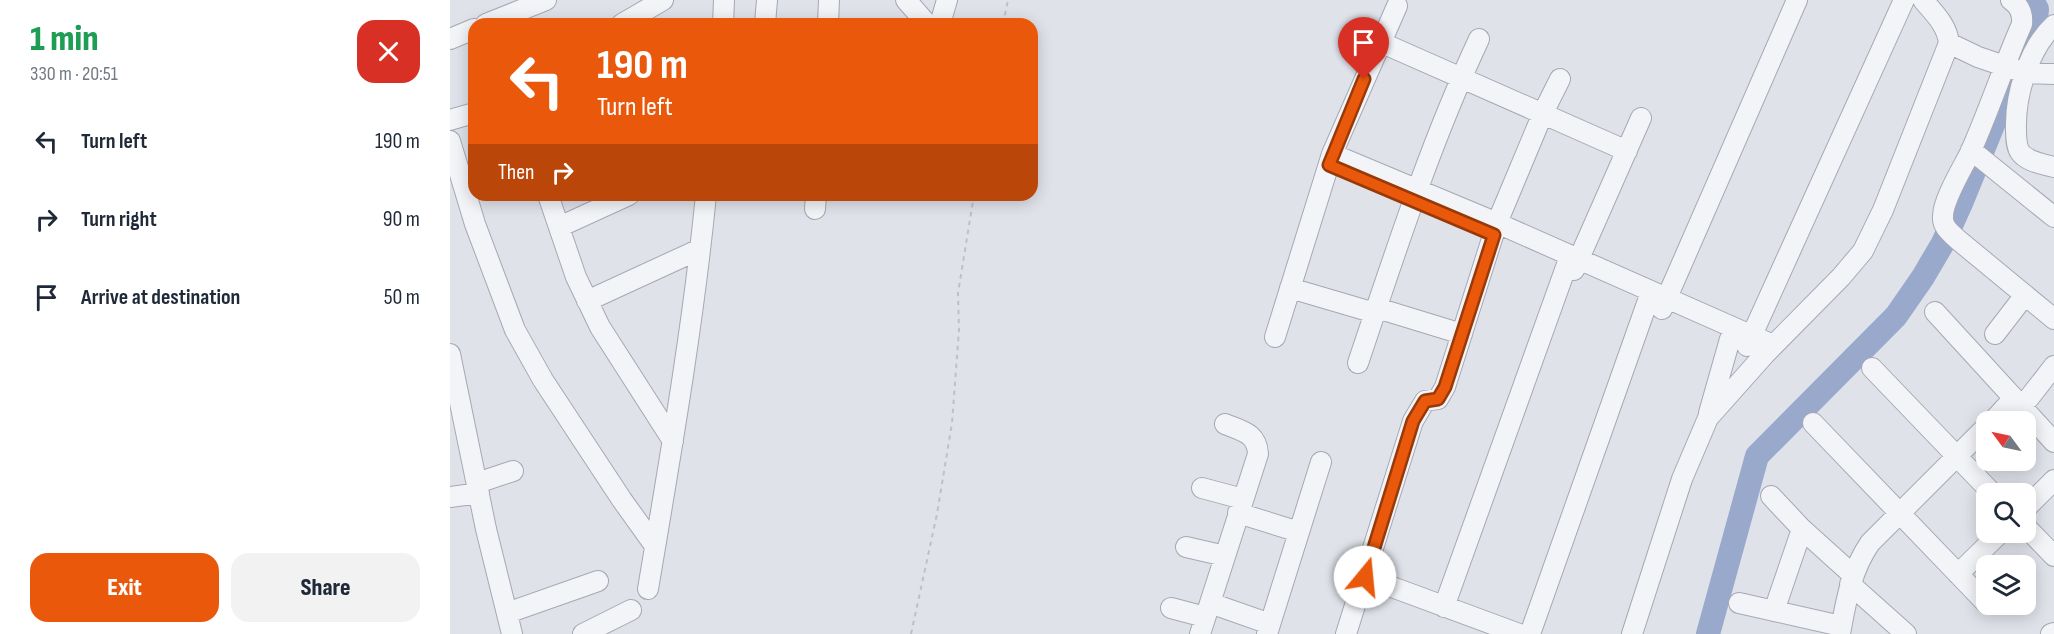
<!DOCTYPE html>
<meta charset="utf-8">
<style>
body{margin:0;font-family:"Sofia Sans Condensed",sans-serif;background:#f2f2f3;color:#1f2937;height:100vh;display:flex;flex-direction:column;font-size:22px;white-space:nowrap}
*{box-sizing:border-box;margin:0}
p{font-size:20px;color:#747a83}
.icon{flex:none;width:33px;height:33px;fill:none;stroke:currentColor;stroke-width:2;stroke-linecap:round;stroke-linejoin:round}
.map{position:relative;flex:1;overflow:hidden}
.details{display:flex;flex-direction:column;background:#fff;width:450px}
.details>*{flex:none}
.guide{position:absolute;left:18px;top:18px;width:570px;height:183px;border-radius:18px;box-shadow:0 3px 15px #0003;background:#ea580c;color:#fff;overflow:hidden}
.needle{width:39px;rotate:303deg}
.tools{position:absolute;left:1526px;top:411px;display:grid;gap:12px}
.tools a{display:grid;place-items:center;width:60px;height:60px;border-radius:12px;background:#fff;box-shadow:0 3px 15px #0003;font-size:30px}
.pin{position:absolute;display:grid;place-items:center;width:51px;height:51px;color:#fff;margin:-62px -26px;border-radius:50% 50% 50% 0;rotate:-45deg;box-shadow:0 0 6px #0007}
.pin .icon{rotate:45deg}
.me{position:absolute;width:66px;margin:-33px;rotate:17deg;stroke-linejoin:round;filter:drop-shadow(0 0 4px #0008)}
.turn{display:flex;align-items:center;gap:21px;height:126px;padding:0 30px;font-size:27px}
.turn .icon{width:78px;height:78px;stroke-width:2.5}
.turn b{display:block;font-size:42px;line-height:51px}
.then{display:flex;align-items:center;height:57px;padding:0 30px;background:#0003;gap:12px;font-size:22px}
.round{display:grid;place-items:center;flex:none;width:63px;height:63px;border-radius:18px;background:#f2f2f3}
.head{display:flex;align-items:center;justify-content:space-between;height:102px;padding:0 30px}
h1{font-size:36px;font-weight:800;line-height:45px;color:#1e9e55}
.primary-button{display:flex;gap:12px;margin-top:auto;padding:12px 30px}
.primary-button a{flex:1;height:69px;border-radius:18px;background:#ea580c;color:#fff;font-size:24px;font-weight:800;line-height:69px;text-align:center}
.primary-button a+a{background:#f2f2f3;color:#1f2937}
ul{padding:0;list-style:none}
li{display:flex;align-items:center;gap:18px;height:78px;padding:0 30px}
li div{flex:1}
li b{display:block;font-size:22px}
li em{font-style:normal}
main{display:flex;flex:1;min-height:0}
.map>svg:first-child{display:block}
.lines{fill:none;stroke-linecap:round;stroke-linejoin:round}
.river{stroke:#99a9cc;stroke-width:24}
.minor-casing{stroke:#a5a8b5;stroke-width:22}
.path{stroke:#bec0c9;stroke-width:2;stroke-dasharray:4.5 4.5;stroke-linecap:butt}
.minor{stroke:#f3f4f8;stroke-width:20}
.route-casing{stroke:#983908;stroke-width:15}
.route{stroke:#ea580c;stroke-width:10}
</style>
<main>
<section class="details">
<div class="head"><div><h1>1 min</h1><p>330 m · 20:51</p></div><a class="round" style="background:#d93025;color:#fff"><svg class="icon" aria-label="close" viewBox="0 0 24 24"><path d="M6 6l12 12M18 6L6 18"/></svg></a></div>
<ul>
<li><svg class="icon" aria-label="left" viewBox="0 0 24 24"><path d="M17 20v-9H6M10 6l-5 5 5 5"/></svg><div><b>Turn left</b></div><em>190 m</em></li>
<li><svg class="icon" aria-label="right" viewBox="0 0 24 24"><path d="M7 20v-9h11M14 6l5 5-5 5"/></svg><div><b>Turn right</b></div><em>90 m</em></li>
<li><svg class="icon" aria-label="arrive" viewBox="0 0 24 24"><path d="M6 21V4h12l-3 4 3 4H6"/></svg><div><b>Arrive at destination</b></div><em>50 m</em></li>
</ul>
<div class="primary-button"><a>Exit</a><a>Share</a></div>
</section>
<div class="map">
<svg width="1604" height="634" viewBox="0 0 1604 634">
<rect width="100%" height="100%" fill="#e0e2ea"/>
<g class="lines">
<path class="river" d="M1258,634L1307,456L1446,316L1473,277L1493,243L1512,201L1586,20L1587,9L1582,0"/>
<defs>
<path id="minor" d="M456,0L477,24
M1473,0C1484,13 1497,25 1499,43
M1561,0C1570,6 1573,14 1572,24C1553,67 1539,111 1520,153C1512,169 1493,200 1493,216C1492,227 1500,232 1507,239L1604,319
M36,24L96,0
M172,24L213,0
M273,24L274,0
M315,24L317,0
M378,24L379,0
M490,24L497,0
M1604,25C1579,48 1565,95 1566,129C1566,136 1566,146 1570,152C1577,162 1593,164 1604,167
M0,39L24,29
M930,42L1177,151
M0,120L24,113
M0,141L25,224L65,330L93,380L172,500L205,546
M1521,150L1604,217
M882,154L1047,223L1323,345
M98,195L126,277L150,327L223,441
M365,209L366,195
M109,227L179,195
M1124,270L1191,118
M840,288L925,313
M137,301L250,249
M927,308L1012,334
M1212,309L1347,0
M1485,312L1604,442
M1545,334L1575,295
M825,337L882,154L947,6
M1297,346L1454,0
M0,354L36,529L62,634
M908,363C945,253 980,144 1029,39
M1422,368L1543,494
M1579,398L1604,366
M1259,413L1280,339
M1542,422L1564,398
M1363,423L1536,603
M27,483L63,471
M752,488L793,499
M1321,496L1352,529L1403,575
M0,497L29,493
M1575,509L1604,480
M788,513L849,532
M1575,526L1604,556
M736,547L775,556
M1508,574L1551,532
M915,577L1069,634
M1400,584L1456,634
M198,589C220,458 243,327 256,195
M760,603L820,624
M1289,603L1391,626
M994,607L1120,256
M721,608L755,617
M1324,611L1352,529
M57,613L148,581
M133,634L181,610
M750,634L808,454C807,433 792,431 775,424
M817,634L871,462
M896,634L963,421L975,401L988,399L995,387L1047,223L1093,113L1110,79
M1080,634L1201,292
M1182,634L1232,479L1258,418L1315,354L1391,277L1413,251L1433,210L1499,43L1528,57L1575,73L1604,74
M1390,634C1396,601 1401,571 1420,543L1536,427
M1601,634L1604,633"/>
</defs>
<use href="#minor" class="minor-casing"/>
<path class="path" d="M553,24L558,0
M461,634L487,514L502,423L509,330L508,293L524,195"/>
<use href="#minor" class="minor"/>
</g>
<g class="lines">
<defs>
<path id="route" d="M914,79L879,165L1044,235L995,387L988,399L975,401L963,421L915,577"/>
</defs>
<use href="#route" class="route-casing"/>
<use href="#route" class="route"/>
</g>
</svg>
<div class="tools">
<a><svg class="needle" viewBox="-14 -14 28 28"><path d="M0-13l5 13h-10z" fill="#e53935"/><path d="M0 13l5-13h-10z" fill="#747a83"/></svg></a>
<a><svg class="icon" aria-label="search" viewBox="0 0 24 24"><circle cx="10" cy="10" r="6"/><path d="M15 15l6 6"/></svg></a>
<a><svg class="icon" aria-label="layers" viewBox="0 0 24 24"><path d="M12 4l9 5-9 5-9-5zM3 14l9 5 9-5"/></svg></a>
</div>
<div class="pin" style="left:914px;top:79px;background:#d93025"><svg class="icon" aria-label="arrive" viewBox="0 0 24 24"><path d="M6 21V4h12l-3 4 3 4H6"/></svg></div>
<svg class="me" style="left:915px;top:577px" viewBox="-20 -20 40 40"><circle r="19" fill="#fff"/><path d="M0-13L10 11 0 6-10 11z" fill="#ea580c"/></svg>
<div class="guide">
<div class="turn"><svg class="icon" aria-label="left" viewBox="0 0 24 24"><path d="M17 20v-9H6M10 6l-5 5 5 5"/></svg><div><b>190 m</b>Turn left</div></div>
<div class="then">Then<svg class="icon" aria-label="right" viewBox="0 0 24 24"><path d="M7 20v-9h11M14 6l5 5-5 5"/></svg></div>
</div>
</div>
</main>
